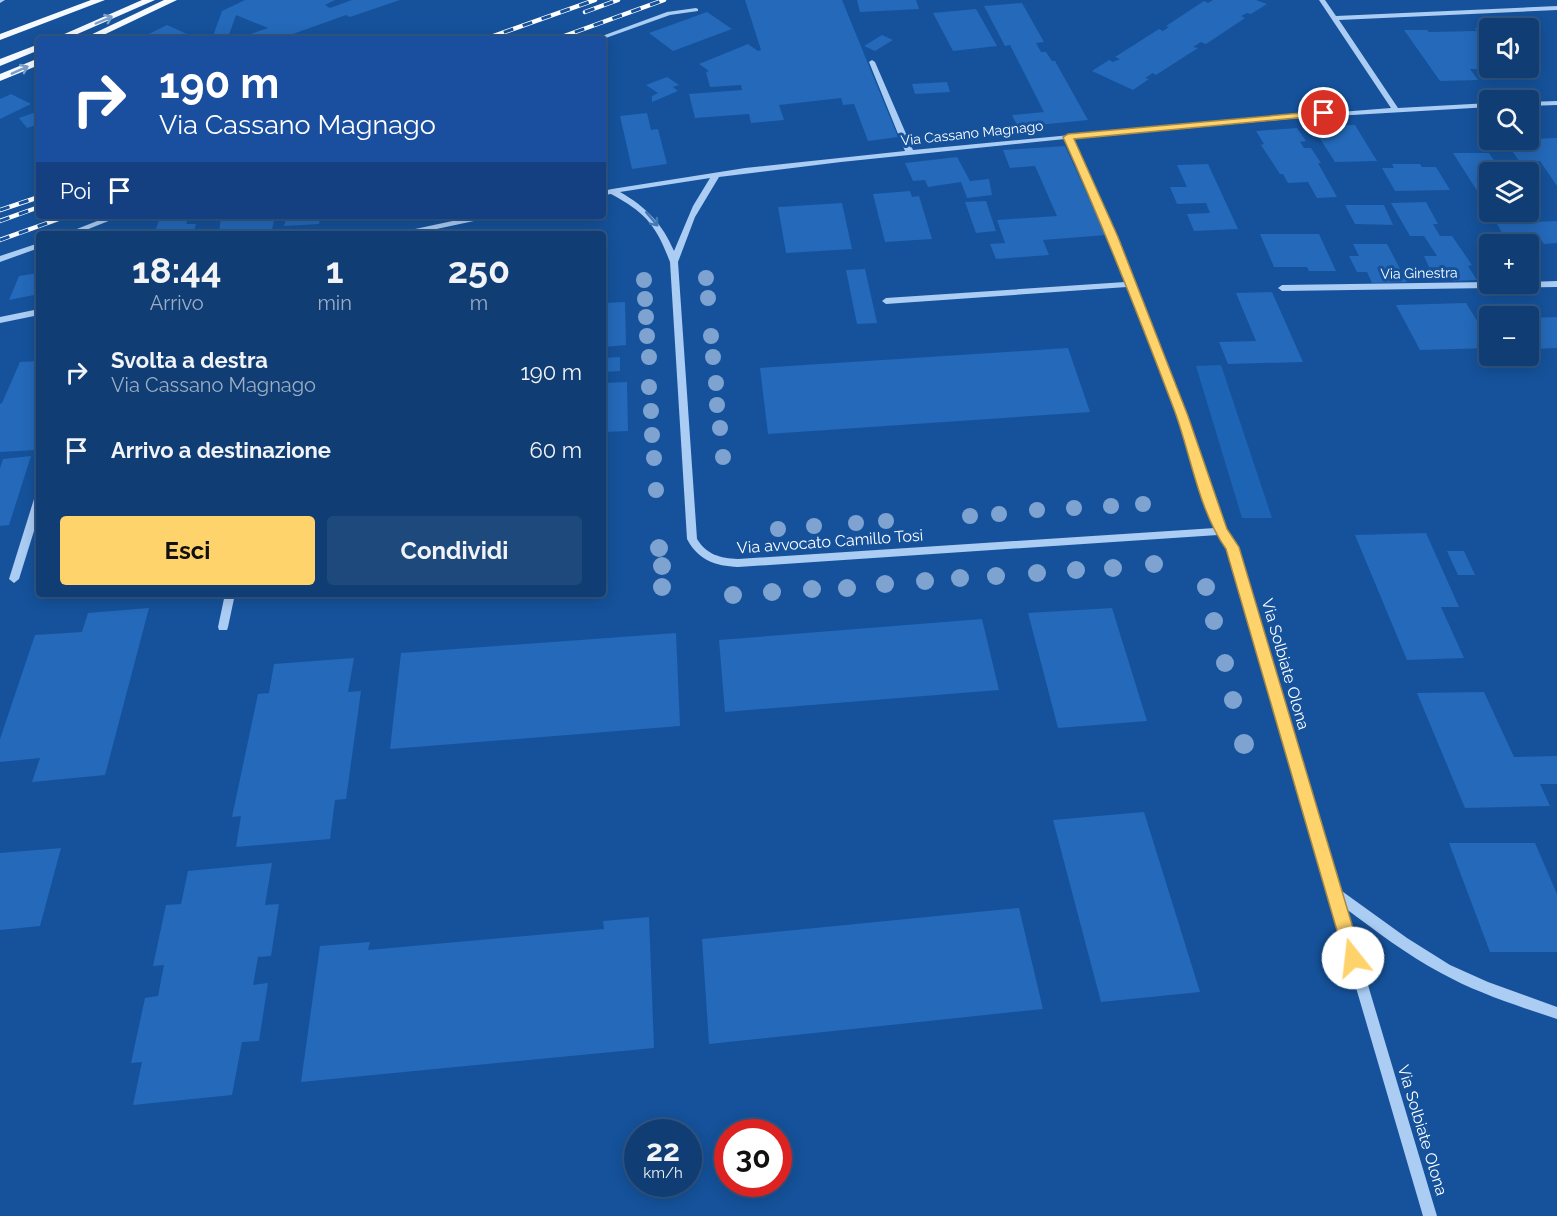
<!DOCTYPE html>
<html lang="it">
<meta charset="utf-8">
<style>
body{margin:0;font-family:Raleway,sans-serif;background:#1e497c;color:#f1f3f6;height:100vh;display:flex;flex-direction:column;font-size:22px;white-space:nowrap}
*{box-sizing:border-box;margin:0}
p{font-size:20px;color:#9caec5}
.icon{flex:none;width:33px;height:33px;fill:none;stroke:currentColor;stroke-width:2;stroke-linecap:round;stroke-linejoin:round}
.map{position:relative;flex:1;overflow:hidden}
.drawer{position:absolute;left:36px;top:231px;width:570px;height:366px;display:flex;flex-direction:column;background:#103e74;border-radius:6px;box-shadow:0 3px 15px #0003,0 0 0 2px #305786}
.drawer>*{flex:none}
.banner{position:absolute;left:36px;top:36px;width:570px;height:183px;border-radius:6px;box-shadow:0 3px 15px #0003,0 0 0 2px #305786;background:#1a4fa0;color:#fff;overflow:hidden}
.buttons{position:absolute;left:1479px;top:18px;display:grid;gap:12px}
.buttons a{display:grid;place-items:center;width:60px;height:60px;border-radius:6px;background:#103e74;box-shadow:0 3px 15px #0003,0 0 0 2px #305786;font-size:30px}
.speed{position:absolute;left:624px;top:1119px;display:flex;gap:12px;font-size:30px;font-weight:700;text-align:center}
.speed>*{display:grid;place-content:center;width:78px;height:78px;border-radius:50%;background:#103e74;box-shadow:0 3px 15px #0003,0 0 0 2px #305786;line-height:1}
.speed small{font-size:15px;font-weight:400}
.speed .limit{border:9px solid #d22;background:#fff;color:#111}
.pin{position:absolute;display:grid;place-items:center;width:51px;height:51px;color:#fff;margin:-26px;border:3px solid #fff;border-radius:50%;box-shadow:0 2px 6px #0007}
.me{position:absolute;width:66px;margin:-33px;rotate:344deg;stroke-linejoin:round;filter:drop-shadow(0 0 4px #0008)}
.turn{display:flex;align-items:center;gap:21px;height:126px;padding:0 24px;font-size:27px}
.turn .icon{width:78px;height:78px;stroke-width:2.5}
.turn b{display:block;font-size:42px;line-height:51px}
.then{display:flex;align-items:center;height:57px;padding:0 24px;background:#0003;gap:12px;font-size:22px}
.eta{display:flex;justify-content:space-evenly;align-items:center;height:102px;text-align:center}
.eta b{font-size:36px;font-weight:700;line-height:42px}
.button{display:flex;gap:12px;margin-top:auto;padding:12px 24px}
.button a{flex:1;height:69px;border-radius:6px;background:#ffd36c;color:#111;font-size:24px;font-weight:700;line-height:69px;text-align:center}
.button a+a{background:#1e497c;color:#f1f3f6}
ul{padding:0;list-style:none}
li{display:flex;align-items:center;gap:18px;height:78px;padding:0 24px}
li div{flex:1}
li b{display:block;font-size:22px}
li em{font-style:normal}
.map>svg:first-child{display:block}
.green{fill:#1e64b5}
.building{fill:#2469ba}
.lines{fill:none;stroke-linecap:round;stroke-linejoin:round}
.minor{fill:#abccf3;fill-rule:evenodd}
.major{fill:#f6faff;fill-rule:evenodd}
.rail-casing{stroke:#fff;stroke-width:4.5}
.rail{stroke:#15529b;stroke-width:3;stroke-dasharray:10;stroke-linecap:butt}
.tree{fill:#7ea3d1}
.oneway{stroke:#7a9ec8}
.oneway2{stroke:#4277b5}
.route{fill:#ffd36c;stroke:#a68946;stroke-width:1.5}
.labels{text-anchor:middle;stroke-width:6;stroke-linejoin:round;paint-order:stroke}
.far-street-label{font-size:14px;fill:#fff;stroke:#15529b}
.street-label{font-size:16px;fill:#fff;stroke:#15529b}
</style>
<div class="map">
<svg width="1557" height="1216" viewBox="0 0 1557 1216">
<rect width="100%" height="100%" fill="#15529b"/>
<path class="green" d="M1221,365L1272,518H1242L1196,366Z"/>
<path class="building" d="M245,0H335L325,5L330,8L352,0H400L350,17L346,15L279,39H236L268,28L236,15L229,35L213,36L222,11Z
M745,0H842L898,137L868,141L854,104L843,105L841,98L779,105L784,120L751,123L749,114L695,118L689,94L742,90L741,85L710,87L706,72L709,71L699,64L748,44L758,51L761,50Z
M857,0H916L919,9L860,12Z
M1213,0H1256L1267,4L1251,14L1247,13L1241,16L1245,18L1206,44L1201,42L1193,47L1198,48L1156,75L1153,73L1145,78L1149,79L1133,90L1092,71L1109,60L1113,62L1120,59L1115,57L1159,29L1163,31L1169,27L1166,26L1204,1L1208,3Z
M1022,3L1044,42L1036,43L1041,52H1046L1052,61H1055L1088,120L1018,127L1012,115L1044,112L1010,45L1005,46L984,6Z
M976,9L997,46L953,51L933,13Z
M707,12L732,29L673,51L649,33Z
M167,25L198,39L143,37Z
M1475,28H1490V69H1470L1478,80L1440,81L1404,30H1427L1429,32L1477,31Z
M882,35L893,40L875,51L864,46Z
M1528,65L1539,78L1502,79L1492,68H1528Z
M667,77L679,85L673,87L678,91L652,102V96L658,93L646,85Z
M947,82L950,92L915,94L912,84Z
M11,94L31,104L0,119V99Z
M39,111V124L27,128L19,118Z
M647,113L651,130L658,129L667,164L632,169L620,116Z
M1355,125L1377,161L1335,162L1312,126Z
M1297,128L1306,141L1300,142L1304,148H1311L1321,163H1318L1337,197L1317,198L1308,182L1288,183L1283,174H1280L1261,145L1264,144L1256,131Z
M1557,138V186L1540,161L1520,162L1504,140Z
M1065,146L1106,235L1043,240L1049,255L996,259L990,244L1005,243L997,220L1057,216L1035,166L1010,168L1003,150Z
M1453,153H1489L1502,172H1490V211Z
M957,157L970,181L989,179L992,195L967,198L961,182L928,187L925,180L913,181L905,163Z
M1208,164L1238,229L1194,231L1187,214L1210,213L1206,203L1177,204L1170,187H1187L1177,165Z
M1392,164H1420L1422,167H1436L1450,190L1395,191L1382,168H1394Z
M910,191L912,197L919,196L932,239L885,242L873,194Z
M986,201L996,231L976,233L965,202Z
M1426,202L1438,224H1433L1440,236H1452L1472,265L1468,266L1477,280L1453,281L1444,268L1429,267L1424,256H1437L1424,236H1410L1391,203Z
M842,203L852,249L786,253L778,207Z
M1345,205H1384L1393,225L1355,224Z
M1490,212H1528L1534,222L1557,221V243L1544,244L1539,237L1505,238Z
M221,216L264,217L275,216L271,234H219Z
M287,216H320L319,224L284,226Z
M189,217L186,224H196L193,234H154L160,218Z
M140,230L138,234H102V232Z
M1260,234H1319L1336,271H1309L1307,267H1274Z
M1353,244H1387L1407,282L1372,283L1367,272H1357L1349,256H1359Z
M865,269L877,323L857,324L846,270Z
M39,273V294L9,300L19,276Z
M1272,292L1303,362L1228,364L1219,342L1256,341L1236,293Z
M625,302L626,345L603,347V303Z
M1466,303L1490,342V348L1420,350L1396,305Z
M1557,317V348L1533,349L1528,344V318Z
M1068,348L1090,412L768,434L760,368Z
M620,357V371L603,372V358Z
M39,361V443L36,450L0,452V404L2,403L20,362Z
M627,382L628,431L603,432V383Z
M31,456L9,525L0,526V468L3,459Z
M1426,533L1459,607H1441L1464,658L1407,660L1355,535Z
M1447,551H1464L1475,575H1458Z
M149,608L105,775L32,782L40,758L0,762V739L35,635L82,632L88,613Z
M1112,608L1147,721L1058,728L1028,613Z
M982,619L999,690L725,712L719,640Z
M676,633L680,726L390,749L401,653Z
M354,658L348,692L361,691L346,799L335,800L330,839L236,847L241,816L232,817L258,694L269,693L274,664Z
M1484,692L1514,757L1557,756V784H1540L1550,806L1465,808L1417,693Z
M1144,812L1200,992L1101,1002L1053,820Z
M1449,843H1535L1557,894V952H1490Z
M61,848L40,926L0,930V853Z
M272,863L265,905L279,904L271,956L258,957L253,985L268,983L259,1041L242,1042L232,1095L133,1105L142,1062L131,1063L145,998L158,996L164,965L153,966L166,905L181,904L188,871Z
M1019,908L1043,1009L709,1044L702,939Z
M649,917L654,1048L301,1082L320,946L370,942L368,950L604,929L603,921Z"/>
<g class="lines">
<path class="minor" d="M0,0H5L0,3Z
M1319,0H1325L1336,16L1557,6V10L1339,20L1398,108L1490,103V107L1300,118L1072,139C1129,267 1180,397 1226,530L1237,547L1339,889L1407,938L1450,965L1488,982L1557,1007V1019C1518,1006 1477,993 1441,973C1407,955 1376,931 1345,908L1437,1216H1423L1227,548L1218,535L738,567C715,566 698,560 687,539L670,262C656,225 646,213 611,194L603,195V191L612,189L745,168L905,151L869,62L872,60L875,62L913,150L1174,125L1391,108ZM1065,139L1125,282L886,298L882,301L886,304L1127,287L1164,381L1215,528L738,559C720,558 707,555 697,539L678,262L695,217L719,177L841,162ZM710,178L693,206L674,251C662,223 646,207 620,192Z
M696,8L698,9V11L670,15L603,39H594L667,12Z
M1557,101V105L1528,106V102Z
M110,216H121L76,234H64Z
M476,216H492L488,218L413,234H397L401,232Z
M39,243V248L0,262V256Z
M1557,281V287L1282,291L1278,288L1282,285L1490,282L1528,284V282Z
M39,309V315L0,323V317Z
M39,495V515L19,579L14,583L9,579L34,499Z
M225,594H235L228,627L227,630H219L218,627Z"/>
<path class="major" d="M91,0H105L0,40V34Z
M142,0H155L66,39H53Z
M164,0H177L95,39H82Z
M39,44V50L0,66V59Z
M39,58V65L0,81V74Z"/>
<defs>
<path id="rail" d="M585,12L618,0
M485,39L595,0
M556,39L664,0
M0,210L39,197
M0,221L39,207
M0,240L67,216"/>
</defs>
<use href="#rail" class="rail-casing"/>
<use href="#rail" class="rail"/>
</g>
<g class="tree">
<circle cx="706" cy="278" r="8"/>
<circle cx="644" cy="280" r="8"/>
<circle cx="708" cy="298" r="8"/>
<circle cx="645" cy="299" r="8"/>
<circle cx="646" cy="317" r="8"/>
<circle cx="647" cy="336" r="8"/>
<circle cx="711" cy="336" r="8"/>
<circle cx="649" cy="357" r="8"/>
<circle cx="713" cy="357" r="8"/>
<circle cx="716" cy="383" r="8"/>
<circle cx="649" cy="387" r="8"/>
<circle cx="717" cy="405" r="8"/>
<circle cx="651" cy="411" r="8"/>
<circle cx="720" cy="428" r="8"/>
<circle cx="652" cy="435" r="8"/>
<circle cx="723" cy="457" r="8"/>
<circle cx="654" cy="458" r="8"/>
<circle cx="656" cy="490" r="8"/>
<circle cx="1143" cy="504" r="8"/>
<circle cx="1111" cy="506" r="8"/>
<circle cx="1074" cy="508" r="8"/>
<circle cx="1037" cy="510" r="8"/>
<circle cx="999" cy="514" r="8"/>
<circle cx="970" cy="516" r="8"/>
<circle cx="886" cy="521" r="8"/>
<circle cx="856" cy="523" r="8"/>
<circle cx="814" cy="526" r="8"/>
<circle cx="778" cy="529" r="8"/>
<circle cx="659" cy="548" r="9"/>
<circle cx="1154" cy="564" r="9"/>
<circle cx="662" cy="566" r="9"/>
<circle cx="1113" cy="568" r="9"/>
<circle cx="1076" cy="570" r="9"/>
<circle cx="1037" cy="573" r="9"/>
<circle cx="996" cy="576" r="9"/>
<circle cx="960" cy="578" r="9"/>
<circle cx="925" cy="581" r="9"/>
<circle cx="885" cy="584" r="9"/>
<circle cx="662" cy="587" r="9"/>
<circle cx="1206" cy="587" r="9"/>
<circle cx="847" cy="588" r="9"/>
<circle cx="812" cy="589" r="9"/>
<circle cx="772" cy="592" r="9"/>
<circle cx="733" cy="595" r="9"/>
<circle cx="1214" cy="621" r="9"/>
<circle cx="1225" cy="663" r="9"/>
<circle cx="1233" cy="700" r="9"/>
<circle cx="1244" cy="744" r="10"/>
</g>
<defs><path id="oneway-shaft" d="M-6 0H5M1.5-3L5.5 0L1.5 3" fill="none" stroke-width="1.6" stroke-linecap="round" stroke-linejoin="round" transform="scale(1.5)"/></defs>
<g class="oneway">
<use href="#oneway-shaft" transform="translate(104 20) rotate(-23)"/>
<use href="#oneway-shaft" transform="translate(20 70) rotate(-24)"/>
</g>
<use class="oneway2" href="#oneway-shaft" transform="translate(652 219) rotate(50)"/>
<path class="route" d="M1324,111H1327V115L1074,139L1118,237L1188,416L1227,529L1239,547L1362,958L1359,964L1353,966L1348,964L1345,958L1226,549C1199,511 1191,456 1175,412C1140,319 1104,228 1063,137L1068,134Z"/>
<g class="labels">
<g class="far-street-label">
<text transform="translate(972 133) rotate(-6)" y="5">Via Cassano Magnago</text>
<text transform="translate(1419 273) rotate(-1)" y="5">Via Ginestra</text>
</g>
<g class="street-label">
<text transform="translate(830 541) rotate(-4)" y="6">Via avvocato Camillo Tosi</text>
<text transform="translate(1286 664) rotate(74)" y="6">Via Solbiate Olona</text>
<text transform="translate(1423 1130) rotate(73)" y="6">Via Solbiate Olona</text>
</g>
</g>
</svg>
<div class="buttons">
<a><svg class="icon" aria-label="sound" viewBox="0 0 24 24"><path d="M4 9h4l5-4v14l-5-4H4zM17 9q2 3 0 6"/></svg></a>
<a><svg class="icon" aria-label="search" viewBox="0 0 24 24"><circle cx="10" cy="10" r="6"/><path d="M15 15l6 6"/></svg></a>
<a><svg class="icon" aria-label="layers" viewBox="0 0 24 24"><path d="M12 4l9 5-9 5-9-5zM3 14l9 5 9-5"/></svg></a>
<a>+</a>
<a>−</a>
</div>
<div class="speed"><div>22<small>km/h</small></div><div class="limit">30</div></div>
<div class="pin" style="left:1324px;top:113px;background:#d93025"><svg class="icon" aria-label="arrive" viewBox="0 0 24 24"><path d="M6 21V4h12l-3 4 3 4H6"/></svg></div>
<svg class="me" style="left:1353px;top:958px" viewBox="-20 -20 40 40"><circle r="19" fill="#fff"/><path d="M0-13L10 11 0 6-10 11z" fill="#ffd36c"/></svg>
<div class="banner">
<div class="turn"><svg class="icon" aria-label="right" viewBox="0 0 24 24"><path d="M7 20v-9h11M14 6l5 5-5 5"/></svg><div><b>190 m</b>Via Cassano Magnago</div></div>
<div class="then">Poi<svg class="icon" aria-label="arrive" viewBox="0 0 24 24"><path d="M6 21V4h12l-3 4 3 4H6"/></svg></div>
</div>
<section class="drawer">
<div class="eta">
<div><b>18:44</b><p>Arrivo</p></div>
<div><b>1</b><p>min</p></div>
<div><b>250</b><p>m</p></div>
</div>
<ul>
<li><svg class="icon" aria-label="right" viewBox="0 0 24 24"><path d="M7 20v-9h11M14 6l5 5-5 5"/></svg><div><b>Svolta a destra</b><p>Via Cassano Magnago</p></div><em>190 m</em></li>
<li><svg class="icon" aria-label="arrive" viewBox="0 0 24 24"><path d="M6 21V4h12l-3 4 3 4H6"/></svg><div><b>Arrivo a destinazione</b></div><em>60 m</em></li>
</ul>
<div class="button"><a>Esci</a><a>Condividi</a></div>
</section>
</div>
